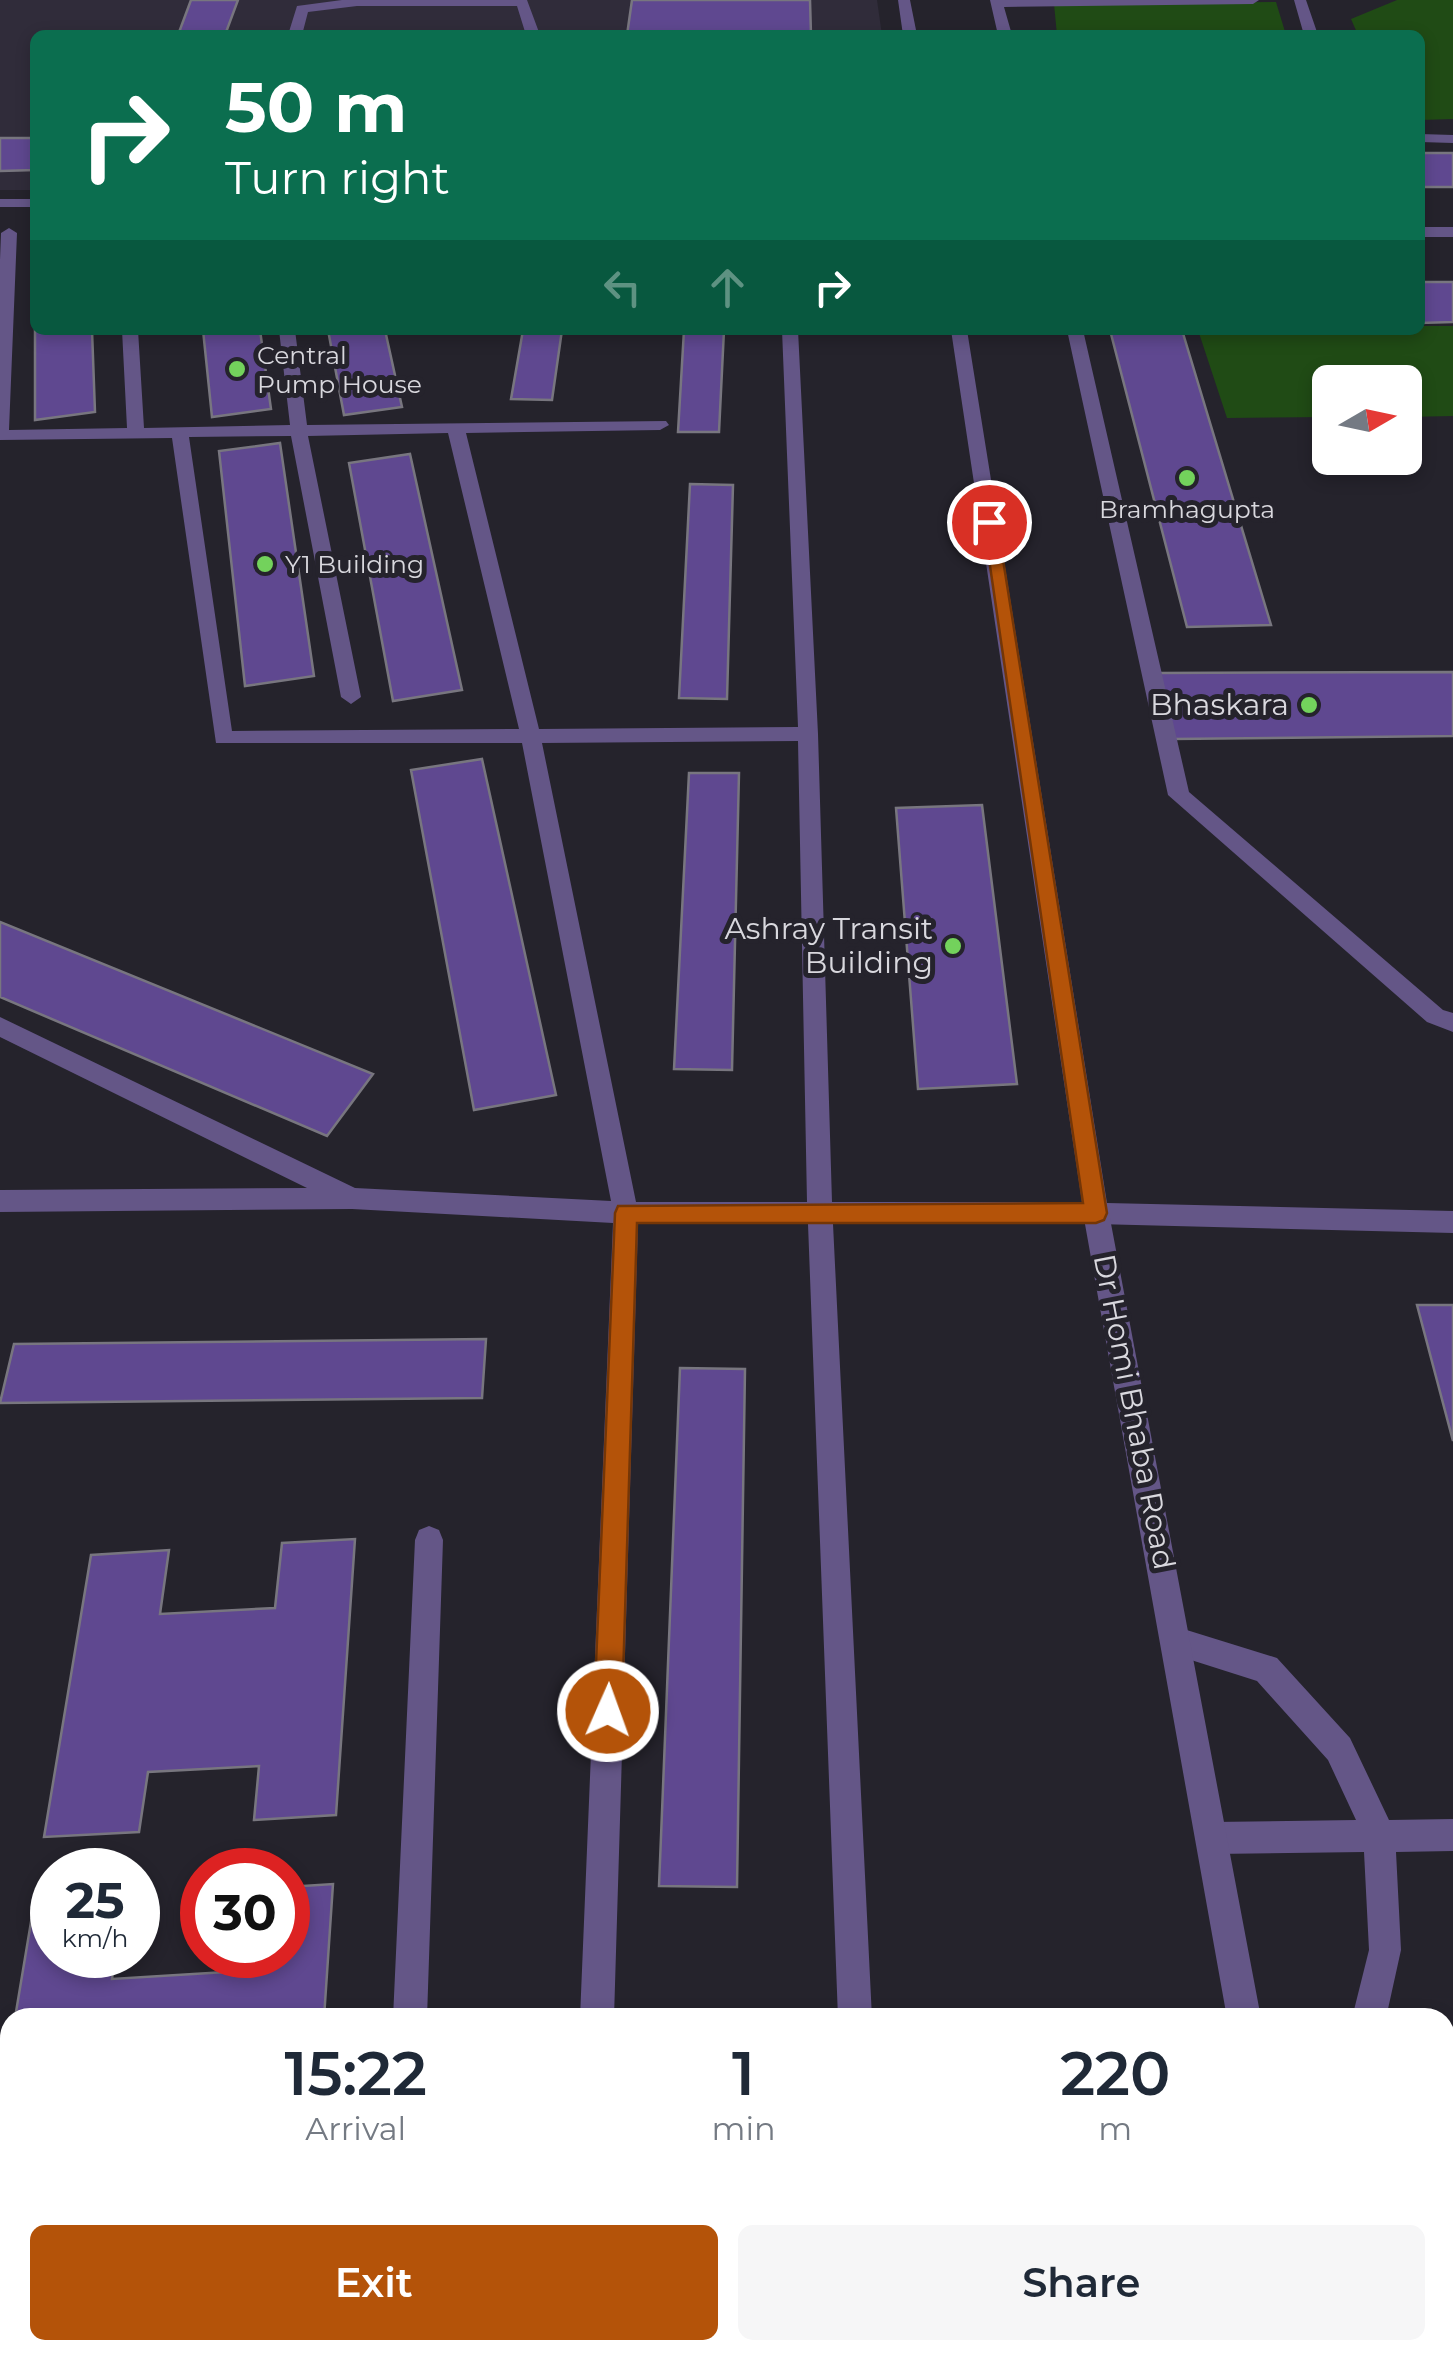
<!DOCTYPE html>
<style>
body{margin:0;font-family:Montserrat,sans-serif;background:#f6f6f7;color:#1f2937;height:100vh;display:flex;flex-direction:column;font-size:38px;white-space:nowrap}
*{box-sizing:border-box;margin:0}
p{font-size:32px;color:#747a83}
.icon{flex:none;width:55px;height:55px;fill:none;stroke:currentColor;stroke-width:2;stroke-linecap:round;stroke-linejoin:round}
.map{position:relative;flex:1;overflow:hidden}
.panel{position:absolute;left:0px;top:2008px;width:1455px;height:352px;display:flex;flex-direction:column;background:#fff;border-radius:30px 30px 0 0;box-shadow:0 5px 15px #0003}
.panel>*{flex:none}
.guide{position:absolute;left:30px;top:30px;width:1395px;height:305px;border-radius:15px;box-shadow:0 5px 15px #0003;background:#0b6e4f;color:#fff;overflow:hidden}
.needle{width:65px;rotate:81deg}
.buttons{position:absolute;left:1312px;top:365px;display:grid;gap:20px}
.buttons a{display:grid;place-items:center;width:110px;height:110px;border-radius:15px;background:#fff;box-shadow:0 5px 15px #0003;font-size:50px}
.speed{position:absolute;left:30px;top:1848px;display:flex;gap:20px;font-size:50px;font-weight:700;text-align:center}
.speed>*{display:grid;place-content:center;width:130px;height:130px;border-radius:50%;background:#fff;box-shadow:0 5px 15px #0003;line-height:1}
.speed small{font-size:25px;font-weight:400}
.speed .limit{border:15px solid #d22;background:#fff;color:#111}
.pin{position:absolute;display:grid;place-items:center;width:85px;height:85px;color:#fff;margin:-42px;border:5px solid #fff;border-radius:50%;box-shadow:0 2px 10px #0007}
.me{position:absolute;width:110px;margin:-55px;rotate:2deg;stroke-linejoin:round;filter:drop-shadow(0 0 8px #0008)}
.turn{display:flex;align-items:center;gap:35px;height:210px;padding:0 30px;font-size:45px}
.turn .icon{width:130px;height:130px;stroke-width:2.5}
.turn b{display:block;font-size:70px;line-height:85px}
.lanes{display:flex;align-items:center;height:95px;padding:0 30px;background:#0003;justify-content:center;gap:50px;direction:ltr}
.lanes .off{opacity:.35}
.eta{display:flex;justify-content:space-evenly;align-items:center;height:170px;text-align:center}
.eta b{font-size:60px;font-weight:600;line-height:70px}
.button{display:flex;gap:20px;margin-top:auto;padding:20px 30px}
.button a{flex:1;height:115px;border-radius:15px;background:#b45309;color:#fff;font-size:40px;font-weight:600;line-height:115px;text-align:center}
.button a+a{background:#f6f6f7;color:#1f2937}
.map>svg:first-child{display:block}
.built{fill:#302c3a}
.green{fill:#204b15}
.building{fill:#5f4890;stroke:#78767f;stroke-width:2.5}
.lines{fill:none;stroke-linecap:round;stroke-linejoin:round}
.service{fill:#645687;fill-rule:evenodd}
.minor{fill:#645687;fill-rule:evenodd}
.tertiary{fill:#645687;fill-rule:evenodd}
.route{fill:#b45309;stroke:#753606;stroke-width:2.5}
.poi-dot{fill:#73d25c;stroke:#25232c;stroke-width:4}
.labels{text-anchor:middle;stroke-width:10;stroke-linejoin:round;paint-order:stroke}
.far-poi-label{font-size:25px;fill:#d9d8de;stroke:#25232c;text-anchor:start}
.poi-label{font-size:30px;fill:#d9d8de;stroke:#25232c;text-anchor:end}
.street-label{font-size:30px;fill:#d9d8de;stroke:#25232c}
</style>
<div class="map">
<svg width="1453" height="2359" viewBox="0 0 1453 2359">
<rect width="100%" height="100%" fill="#25232c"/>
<path class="built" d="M0,0H877L882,35H35V190H0Z"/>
<path class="green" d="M1397,0H1453V119L1420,120V35H1358L1351,19Z
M1276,2L1286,35H1057L1054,4Z
M1420,326H1453V416L1405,417V382H1330V417L1227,418L1198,330H1420Z"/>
<path class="building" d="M191,0H238L225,35H178Z
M632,0H810L811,35H627Z
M0,138H35V170L0,171Z
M1420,153H1453V187H1420Z
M35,242V330H92L95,412L35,420Z
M1420,282H1453V322L1420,323Z
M203,330H260L271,409L212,417Z
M328,330H385L402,407L344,415Z
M523,330H562L552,400L511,399Z
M684,330H724L719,432H678Z
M1110,330H1182L1271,625L1187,627Z
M280,443L314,676L245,686L219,451Z
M410,454L462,690L393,701L349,463Z
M690,484L733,485L727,699L679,698Z
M1453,672V736L1173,739L1158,673Z
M482,759L556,1095L474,1110L411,770Z
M689,773H739L732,1070L674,1069Z
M982,805L1017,1084L918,1089L896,808Z
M0,922L373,1074L327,1136L0,997Z
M1417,1305H1453V1441Z
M486,1339L482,1398L0,1403L14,1344Z
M680,1368L745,1369L737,1887L659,1886Z
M355,1539L336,1815L254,1820L259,1766L148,1772L139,1832L44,1837L91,1555L169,1550L160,1614L275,1608L282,1543Z
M333,1884L324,2018H15L34,1904L52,1903V1955H115L112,1979L242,1971L244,1955H288V1887Z
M10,2051V2264L0,2265V2112Z"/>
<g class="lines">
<path class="service" d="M342,0H527L540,35H526L517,6H357L308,12L302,35H288L297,6Z"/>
<path class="minor" d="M898,0H910L917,35H903Z
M990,0H1259L1253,4L1004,7L1012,35H998Z
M1294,0H1306L1318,35H1304Z
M1420,134L1453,135V143L1420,142Z
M0,199H35V207H0Z
M1420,227H1453V237H1420Z
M9,228L17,233L9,430L127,428L122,330H138L144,428L290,425L279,330H295L307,425L666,421L669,425L660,430L466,433L539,729L798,727L782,330H798L818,734L832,1202H1082L951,330H967L1107,1203L1453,1211V1233L1096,1224H833L872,2018H838L808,1224H638L614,2018H580L613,1223L352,1209L0,1212V1190L307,1188L0,1037V1017L355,1188L611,1201L522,743H216L172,438L0,440V260L1,233ZM448,433L519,729L232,731L189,437L291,436L341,697L351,704L361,697L308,436ZM798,741L807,1202H636L542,743Z
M1067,330H1083L1189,792L1443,1010L1453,1013V1032L1427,1022L1168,795Z
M429,1526L439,1530L443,1540L427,2018H393L415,1540L419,1530Z
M1177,1627L1277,1658L1350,1738L1389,1820L1453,1819V1851L1396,1852L1401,1950L1386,2018H1352L1369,1950L1364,1852L1213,1854L1202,1849L1197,1838L1202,1827L1213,1822L1356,1820L1328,1760L1257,1681L1166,1652L1162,1642L1166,1632Z
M378,2350H414L415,2359H377Z
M567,2350H603L604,2359H566Z
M852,2350H888L889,2359H851Z"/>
<path class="tertiary" d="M1096,1202L1105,1205L1109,1213L1261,2018H1227L1083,1213L1087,1205Z
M1285,2350H1321L1324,2359H1286Z"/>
</g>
<path class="route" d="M983,518L997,522L1107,1213L1104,1220L1096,1223H637L622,1711L618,1721L608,1725L598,1721L594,1711L615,1213L618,1206L1083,1203Z"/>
<g class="poi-dot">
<circle cx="237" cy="369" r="10"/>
<circle cx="1187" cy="478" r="10"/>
<circle cx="265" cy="564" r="10"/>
<circle cx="1309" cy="705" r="10"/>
<circle cx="953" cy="946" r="10"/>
</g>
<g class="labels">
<g class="far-poi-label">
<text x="257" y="364">Central<tspan x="257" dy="29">Pump House</tspan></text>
<text x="1187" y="518" text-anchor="middle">Bramhagupta</text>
<text x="285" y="573">Y1 Building</text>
</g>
<g class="poi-label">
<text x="1289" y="715">Bhaskara</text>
<text x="933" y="939">Ashray Transit<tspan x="933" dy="34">Building</tspan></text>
</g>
<g class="street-label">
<text transform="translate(1134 1412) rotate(79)" y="10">Dr Homi Bhaba Road</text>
</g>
</g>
</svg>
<div class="buttons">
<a><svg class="needle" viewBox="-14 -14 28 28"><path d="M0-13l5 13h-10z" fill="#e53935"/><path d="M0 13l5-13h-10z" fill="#747a83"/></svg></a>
</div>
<div class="speed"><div>25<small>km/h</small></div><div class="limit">30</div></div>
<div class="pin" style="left:989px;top:522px;background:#d93025"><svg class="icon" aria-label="arrive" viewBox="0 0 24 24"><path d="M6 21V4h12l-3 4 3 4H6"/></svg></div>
<svg class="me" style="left:608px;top:1711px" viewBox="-20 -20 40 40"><circle r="17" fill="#b45309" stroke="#fff" stroke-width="3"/><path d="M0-11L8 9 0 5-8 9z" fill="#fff"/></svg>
<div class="guide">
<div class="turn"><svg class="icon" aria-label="right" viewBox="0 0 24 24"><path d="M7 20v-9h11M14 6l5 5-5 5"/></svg><div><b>50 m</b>Turn right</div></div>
<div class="lanes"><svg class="icon off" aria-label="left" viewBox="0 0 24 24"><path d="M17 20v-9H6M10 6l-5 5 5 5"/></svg><svg class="icon off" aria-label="ahead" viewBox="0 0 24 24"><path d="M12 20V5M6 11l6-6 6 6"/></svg><svg class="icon" aria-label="right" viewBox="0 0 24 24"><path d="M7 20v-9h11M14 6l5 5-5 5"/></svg></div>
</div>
<section class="panel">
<div class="eta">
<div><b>15:22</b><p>Arrival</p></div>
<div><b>1</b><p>min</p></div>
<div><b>220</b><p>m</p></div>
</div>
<div class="button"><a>Exit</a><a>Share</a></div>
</section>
</div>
